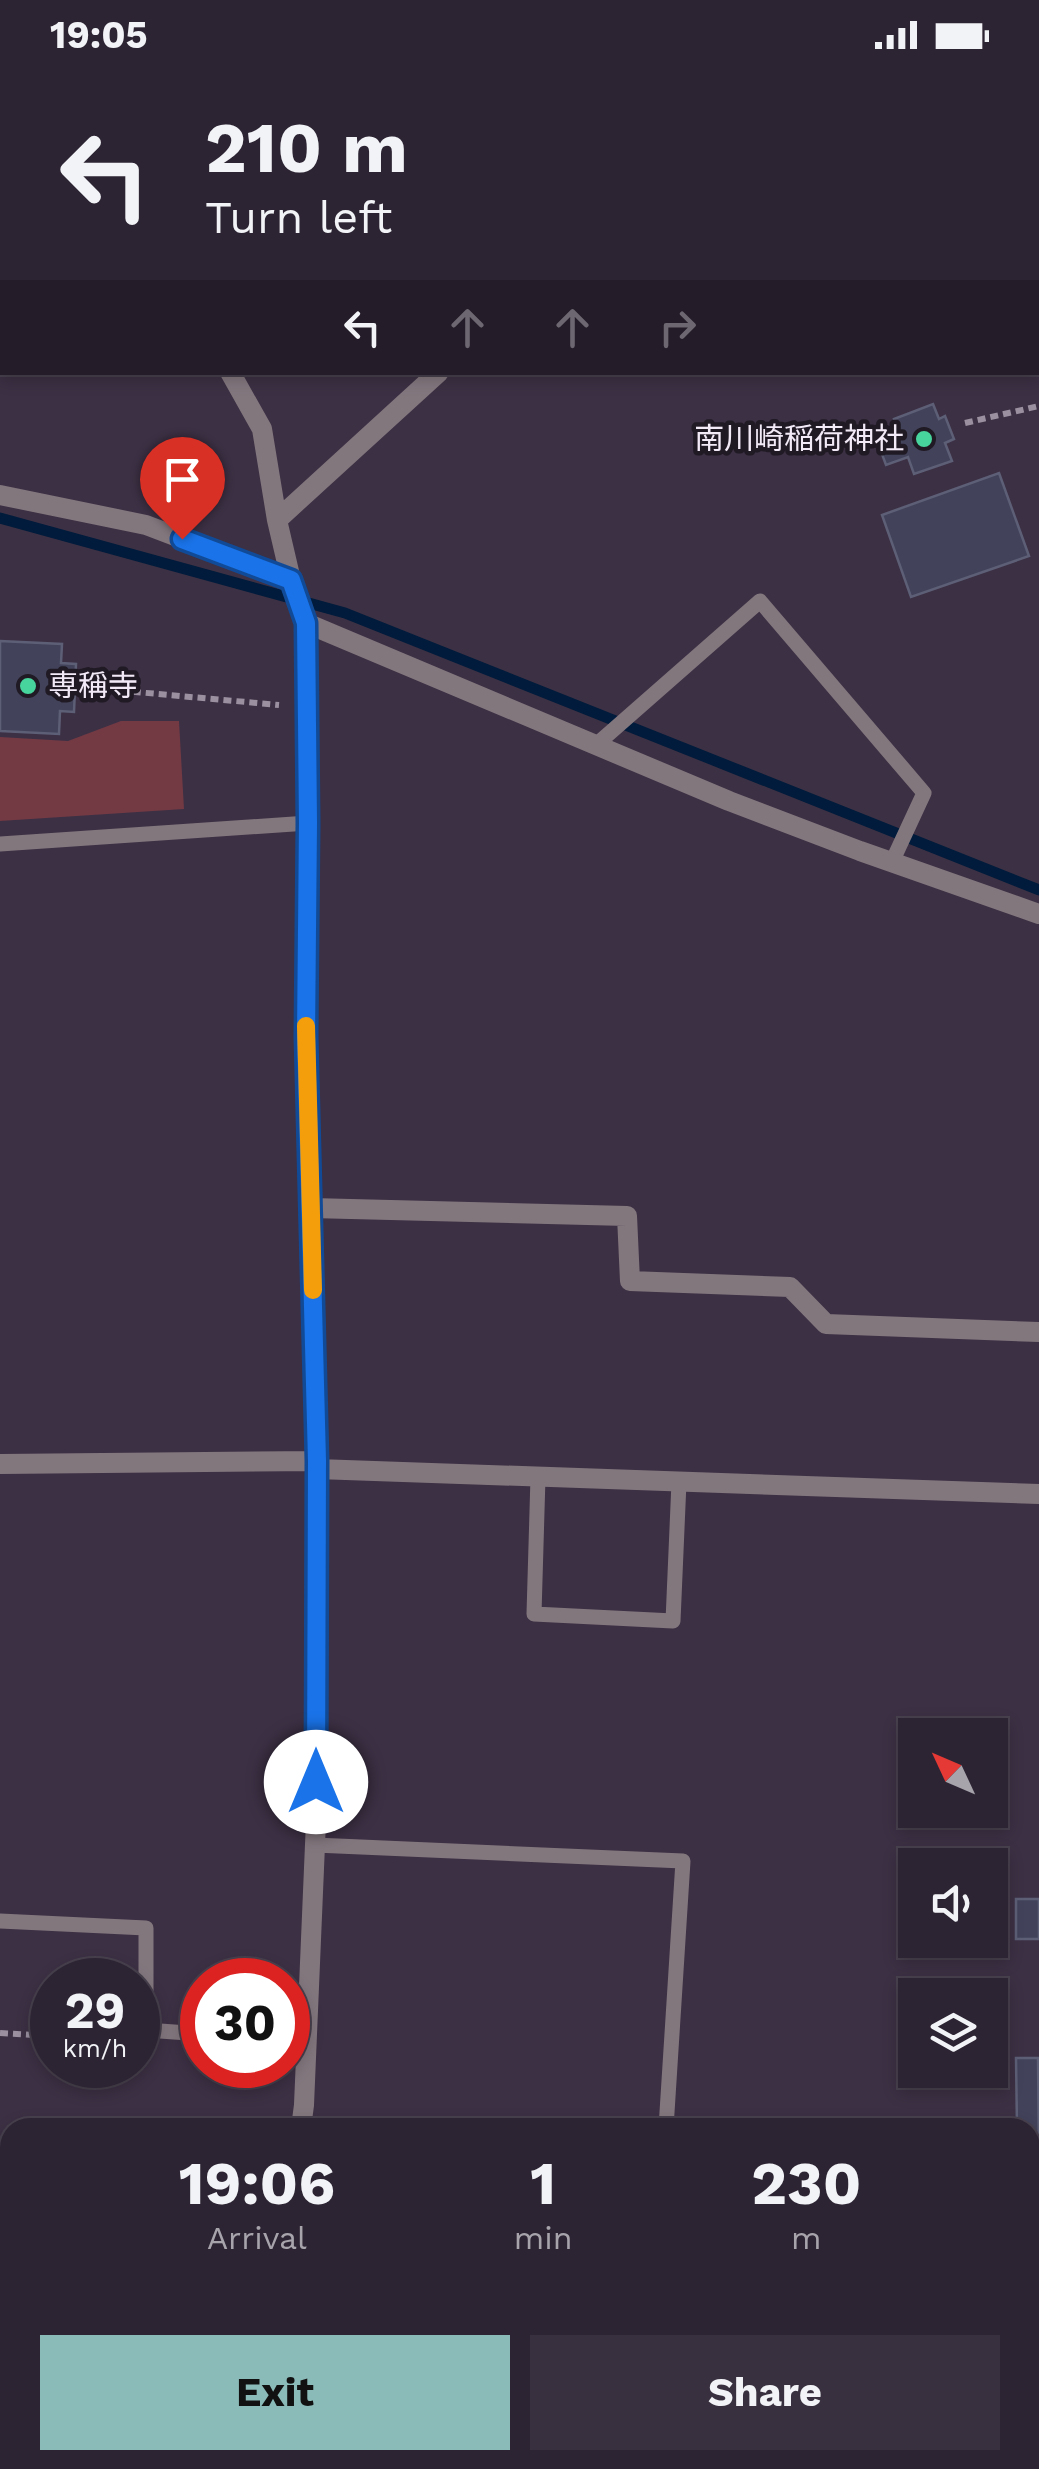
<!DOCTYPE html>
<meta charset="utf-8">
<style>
body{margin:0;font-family:"Work Sans","Noto Sans JP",sans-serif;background:#39303f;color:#f1f3f6;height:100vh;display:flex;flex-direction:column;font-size:38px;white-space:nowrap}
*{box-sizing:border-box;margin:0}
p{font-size:32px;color:#a7a4ac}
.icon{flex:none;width:55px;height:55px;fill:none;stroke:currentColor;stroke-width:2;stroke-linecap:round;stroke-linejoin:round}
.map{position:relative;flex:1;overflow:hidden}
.sheet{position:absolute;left:0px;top:2048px;width:1040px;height:352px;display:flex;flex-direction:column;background:#2d2433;border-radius:30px 30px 0 0;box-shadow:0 5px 15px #0003,0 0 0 2px #48414e}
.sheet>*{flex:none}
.guide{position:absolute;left:0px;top:0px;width:1040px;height:305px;box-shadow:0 5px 15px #0003,0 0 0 2px #48414e;background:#2d2433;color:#f1f3f6;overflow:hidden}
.needle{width:65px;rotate:314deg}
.fabs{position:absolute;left:898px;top:1648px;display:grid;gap:20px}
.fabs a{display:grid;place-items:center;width:110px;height:110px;border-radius:0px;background:#2d2433;box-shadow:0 5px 15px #0003,0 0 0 2px #48414e;font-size:50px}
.speed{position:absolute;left:30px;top:1888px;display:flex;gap:20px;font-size:50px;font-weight:700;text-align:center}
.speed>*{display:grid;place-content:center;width:130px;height:130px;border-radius:50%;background:#2d2433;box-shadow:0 5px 15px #0003,0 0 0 2px #48414e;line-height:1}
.speed small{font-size:25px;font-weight:400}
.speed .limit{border:15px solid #d22;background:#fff;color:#111}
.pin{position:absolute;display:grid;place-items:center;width:85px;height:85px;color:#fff;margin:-102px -42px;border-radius:50% 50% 50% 0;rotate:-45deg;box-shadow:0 0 10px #0007}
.pin .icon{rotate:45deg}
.me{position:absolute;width:110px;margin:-55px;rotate:0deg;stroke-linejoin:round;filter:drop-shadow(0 0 8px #0008)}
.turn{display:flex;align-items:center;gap:35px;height:210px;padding:0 40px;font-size:45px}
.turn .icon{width:130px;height:130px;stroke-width:2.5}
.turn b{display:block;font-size:70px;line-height:85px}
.lanes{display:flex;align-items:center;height:95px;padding:0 40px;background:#0003;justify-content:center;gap:50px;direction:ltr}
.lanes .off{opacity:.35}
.eta{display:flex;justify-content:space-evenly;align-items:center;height:170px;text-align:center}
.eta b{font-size:60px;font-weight:700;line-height:70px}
.cta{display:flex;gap:20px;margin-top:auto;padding:20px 40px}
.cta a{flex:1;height:115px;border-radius:0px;background:#8bbbb9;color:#111;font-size:40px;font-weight:700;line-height:115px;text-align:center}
.cta a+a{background:#39303f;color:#f1f3f6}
.status{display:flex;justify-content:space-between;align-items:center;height:70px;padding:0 50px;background:#2d2433;direction:ltr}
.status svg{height:28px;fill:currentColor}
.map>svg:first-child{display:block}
.green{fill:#733a44}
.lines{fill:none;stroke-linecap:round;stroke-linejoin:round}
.stream{stroke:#001b3b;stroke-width:11}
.building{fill:#42435b;stroke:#5d5f77;stroke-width:2.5}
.path{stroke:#9a90a0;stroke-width:6;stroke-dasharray:8 5;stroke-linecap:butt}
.lane{stroke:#83777e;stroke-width:15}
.street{stroke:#83777e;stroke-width:20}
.secondary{stroke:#ae9ca7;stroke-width:20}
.route-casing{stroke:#114b97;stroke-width:25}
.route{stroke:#1a73e8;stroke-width:18}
.slow{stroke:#f59e0b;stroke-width:18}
.poi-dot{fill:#48d49d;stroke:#201a24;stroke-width:4}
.labels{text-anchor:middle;stroke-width:9;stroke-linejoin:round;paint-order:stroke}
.poi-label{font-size:30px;fill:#f2eaf7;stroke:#201a24;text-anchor:end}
</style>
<div class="status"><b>19:05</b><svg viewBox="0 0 49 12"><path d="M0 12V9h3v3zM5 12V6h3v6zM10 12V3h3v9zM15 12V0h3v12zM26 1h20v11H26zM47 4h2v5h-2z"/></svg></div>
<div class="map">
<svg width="1039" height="2399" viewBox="0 0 1039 2399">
<rect width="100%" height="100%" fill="#3c3044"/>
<path class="green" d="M121,651H179L184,739L0,751V667L68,671Z"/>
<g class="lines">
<path class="stream" d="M0,448L345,543L1039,820"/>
</g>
<path class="building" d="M933,334L939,349L945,346L954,369L945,373L952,391L914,404L908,387L886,395L876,368L898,360L894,349Z
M999,403L1029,486L911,527L882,445Z
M0,571L62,574L61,593L76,594L74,642L60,641L59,664L0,661Z
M1016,1829H1039V1869H1016Z
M1016,1988H1038L1039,2087H1030V2058H1017Z"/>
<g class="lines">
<path class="path" d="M965,353L1039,336
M81,617L279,635
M0,1963L52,1966"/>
<path class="lane" d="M596,675L760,531L924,723L892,792
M0,774L308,753
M538,1407L534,1544L673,1551L679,1412
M315,1775L683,1791L666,2058
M0,1851L146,1858V1960L202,1964"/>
<path class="street" d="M54,0L56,2
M78,2L82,0
M0,22H2
M1038,52H1039
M230,302L262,359L277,450L291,510L306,553L308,753L306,966L317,1399L316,1751L304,2035L301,2058
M0,425L146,455L291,510
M277,450L439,302
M306,553L729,731L860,781L1039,844
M311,1138L627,1146L630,1211L790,1217L826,1254L1039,1262
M0,1394L317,1391
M317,1399L1039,1424
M0,2086H10
M1030,2127L1039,2128
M244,2399L246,2390
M899,2399V2390"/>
<path class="secondary" d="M905,0L906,2
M1038,237L1039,240"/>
</g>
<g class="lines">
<defs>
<path id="route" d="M182,469L291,510L306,553L308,753L306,966L317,1391L316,1712"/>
</defs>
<use href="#route" class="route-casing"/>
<use href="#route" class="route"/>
<path class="slow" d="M306,956L313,1220"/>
</g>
<g class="poi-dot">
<circle cx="924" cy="369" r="10"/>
<circle cx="28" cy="616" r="10"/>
</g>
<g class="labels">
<g class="poi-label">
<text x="904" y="379">南川崎稲荷神社</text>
<text x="48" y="626" text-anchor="start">専稱寺</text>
</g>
</g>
</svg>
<div class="fabs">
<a><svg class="needle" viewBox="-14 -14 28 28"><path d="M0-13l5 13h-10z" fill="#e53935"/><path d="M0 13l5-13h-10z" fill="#a7a4ac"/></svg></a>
<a><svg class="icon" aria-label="sound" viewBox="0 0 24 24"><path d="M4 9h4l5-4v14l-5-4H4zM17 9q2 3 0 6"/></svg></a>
<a><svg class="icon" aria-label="layers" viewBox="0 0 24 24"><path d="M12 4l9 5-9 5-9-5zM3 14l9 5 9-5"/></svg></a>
</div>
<div class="speed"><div>29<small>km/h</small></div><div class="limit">30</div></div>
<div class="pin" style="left:182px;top:469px;background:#d93025"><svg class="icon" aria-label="arrive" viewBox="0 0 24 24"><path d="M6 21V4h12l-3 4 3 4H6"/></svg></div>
<svg class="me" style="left:316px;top:1712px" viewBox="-20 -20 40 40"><circle r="19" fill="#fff"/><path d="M0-13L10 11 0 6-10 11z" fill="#1a73e8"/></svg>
<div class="guide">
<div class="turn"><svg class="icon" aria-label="left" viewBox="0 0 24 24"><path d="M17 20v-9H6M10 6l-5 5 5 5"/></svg><div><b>210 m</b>Turn left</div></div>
<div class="lanes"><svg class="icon" aria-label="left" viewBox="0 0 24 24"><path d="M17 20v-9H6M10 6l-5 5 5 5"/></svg><svg class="icon off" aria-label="ahead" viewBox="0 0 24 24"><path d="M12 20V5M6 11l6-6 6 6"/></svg><svg class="icon off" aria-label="ahead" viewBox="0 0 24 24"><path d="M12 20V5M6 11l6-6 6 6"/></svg><svg class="icon off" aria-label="right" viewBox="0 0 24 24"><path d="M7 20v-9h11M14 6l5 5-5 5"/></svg></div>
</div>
<section class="sheet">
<div class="eta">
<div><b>19:06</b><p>Arrival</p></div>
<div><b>1</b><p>min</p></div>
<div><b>230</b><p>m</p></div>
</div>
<div class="cta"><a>Exit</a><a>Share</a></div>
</section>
</div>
